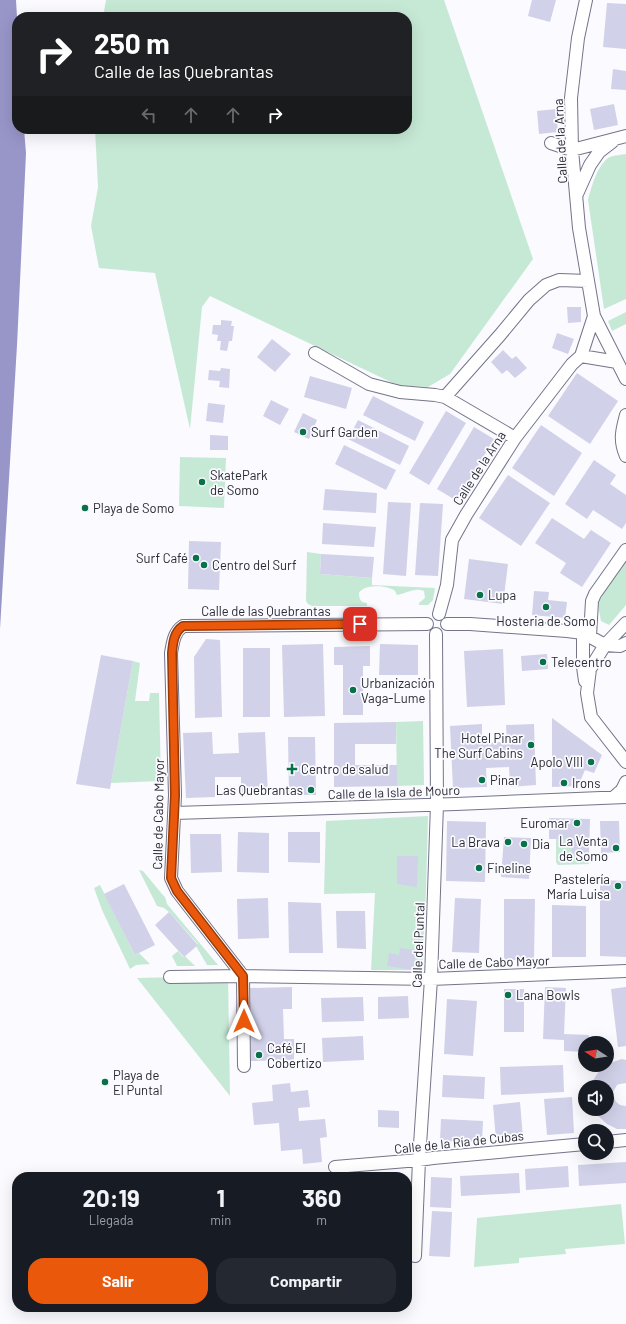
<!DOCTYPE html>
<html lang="es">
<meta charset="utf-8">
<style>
body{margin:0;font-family:Barlow,sans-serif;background:#242831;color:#f1f3f6;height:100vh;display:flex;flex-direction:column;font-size:15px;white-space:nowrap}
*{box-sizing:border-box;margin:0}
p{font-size:13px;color:#9ea1a6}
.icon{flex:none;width:22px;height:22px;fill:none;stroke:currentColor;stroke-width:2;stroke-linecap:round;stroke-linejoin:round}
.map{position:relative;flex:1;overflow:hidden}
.panel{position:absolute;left:12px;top:1172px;width:400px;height:140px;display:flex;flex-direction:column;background:#171b24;border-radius:16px;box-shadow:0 4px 16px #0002}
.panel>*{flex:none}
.hud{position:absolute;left:12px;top:12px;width:400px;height:122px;border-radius:16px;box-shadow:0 4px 16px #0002;background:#202124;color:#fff;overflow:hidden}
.needle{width:26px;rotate:282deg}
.fabs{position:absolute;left:578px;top:1036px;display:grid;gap:8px}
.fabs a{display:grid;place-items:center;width:36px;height:36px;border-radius:50%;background:#171b24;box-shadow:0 4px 16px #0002;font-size:20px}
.pin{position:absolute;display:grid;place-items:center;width:34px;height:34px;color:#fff;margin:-17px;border-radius:8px;box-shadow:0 2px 6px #0006}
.me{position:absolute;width:44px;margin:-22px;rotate:0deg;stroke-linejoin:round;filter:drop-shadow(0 0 3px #0008)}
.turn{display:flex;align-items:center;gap:14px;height:84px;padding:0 16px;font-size:18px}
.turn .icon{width:52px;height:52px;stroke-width:2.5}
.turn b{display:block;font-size:28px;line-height:34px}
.lanes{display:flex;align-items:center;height:38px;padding:0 16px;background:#0003;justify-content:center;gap:20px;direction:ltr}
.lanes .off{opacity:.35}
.eta{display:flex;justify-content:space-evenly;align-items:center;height:68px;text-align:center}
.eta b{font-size:24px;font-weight:700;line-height:28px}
.button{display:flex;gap:8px;margin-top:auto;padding:8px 16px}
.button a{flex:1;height:46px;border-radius:16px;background:#ea580c;color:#fff;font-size:16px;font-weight:700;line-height:46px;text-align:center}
.button a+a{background:#242831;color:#f1f3f6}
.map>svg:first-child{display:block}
.green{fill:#c6e9d5}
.water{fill:#9895c9}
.building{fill:#d1d1e9}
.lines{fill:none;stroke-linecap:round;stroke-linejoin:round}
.street-casing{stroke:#74748a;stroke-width:14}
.street{stroke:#fff;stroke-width:12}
.route-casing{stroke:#983908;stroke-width:10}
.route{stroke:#ea580c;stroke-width:7}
.poi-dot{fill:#077149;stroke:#fafaff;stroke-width:1.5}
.labels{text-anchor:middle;stroke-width:3.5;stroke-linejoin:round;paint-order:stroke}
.street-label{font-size:13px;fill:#292932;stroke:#fafaff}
.poi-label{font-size:13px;fill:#292932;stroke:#fafaff;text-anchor:start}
</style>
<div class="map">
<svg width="626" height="1324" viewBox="0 0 626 1324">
<rect width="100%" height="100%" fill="#fafaff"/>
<path class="green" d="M106,0H444L533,259L450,374L428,387L397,385L210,296L202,307L190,429L155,273L99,268L91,226L98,187L95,129H407V17H103Z
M626,154V299L604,309L588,200C591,188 598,163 610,157C615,155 621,155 626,154Z
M626,312V324L612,331L608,321Z
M180,457L226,458L224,508L179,506Z
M307,552L321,554L320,574L372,578V585L435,588L433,600L428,605H419V603L425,598L424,591C415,587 405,594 397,595L395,591C387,585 364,584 359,593C359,599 361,603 367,603V606H312L308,604L306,601Z
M626,560V605L609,625L601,621L598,605L603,594Z
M133,661L140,663L135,701H149L150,693H159L161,781L111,783Z
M423,721L424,785L397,786L396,722Z
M428,816L426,891L422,970H371L375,893L324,894L326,821Z
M556,839H572V854L589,855V864L558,865L556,862Z
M139,870L143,871L162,894L165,897L167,904L218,965H207L196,946L198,944L169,912L164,908L157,906Z
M100,885L135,955L139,953L150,964L136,965L130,969L102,910L94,888Z
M178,951L183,957L185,956L195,966H177L172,956Z
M228,976L230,1096L137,978Z
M621,1204L625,1244L565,1249L566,1254L519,1258V1263L474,1267L477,1218Z"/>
<path class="water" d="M0,0H16L17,17V129H24L26,153L17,345L0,629Z"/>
<path class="building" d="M532,0H556L550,22L528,16Z
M607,3L626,4V49L603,47Z
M613,69L626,71V90L611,89Z
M614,104L618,125L594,130L590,109Z
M556,109L558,132L539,134L537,111Z
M567,307H581V322L568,323Z
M221,320L232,321L231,326H234L232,341H229L227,351L220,350L221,341H217L218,335L212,334L213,325H221Z
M557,333L574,339L568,354L552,348Z
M272,339L291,354L275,372L257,357Z
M503,350L512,359L516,356L527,368L515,378L507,370L502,374L491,362Z
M221,368L230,369L229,388L219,387L220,381L208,380L209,370L220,371Z
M577,373L618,401L590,444L548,416Z
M310,376L352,388L346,409L304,397Z
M373,396L424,422L415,441L363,415Z
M271,400L289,409L280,425L263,416Z
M208,403L225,405L223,423L206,421Z
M446,411L466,423L429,485L409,473Z
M303,413L317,420L309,439L294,432Z
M358,420L409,446L400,465L348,439Z
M541,425L582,453L554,496L512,468Z
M474,427L494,439L457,501L437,489Z
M210,435L228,436V450H210Z
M344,445L396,470L386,490L335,464Z
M594,460L616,475L610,484L626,495V523L622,529L593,510L587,519L565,504Z
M508,475L550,503L521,546L479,518Z
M325,489L377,493L376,513L323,510Z
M388,502L411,503L406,576L383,574Z
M420,503L443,504L438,576L415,575Z
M552,518L584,539L591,530L611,543L582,587L560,573L566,563L535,543Z
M323,523L376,527L374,547L322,544Z
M189,541L221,542L219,590L188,589Z
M321,554L374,557L372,578L320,574Z
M469,559L508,564L503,604L464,599Z
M534,591L549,592L548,600L567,602L565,618L532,615Z
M206,639L220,640L222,717L195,718L194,657Z
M323,644L325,716L284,717L282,645Z
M380,644L418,645V675H379Z
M370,646V666H363V715H343V665H334V647Z
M243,648H270V717H243Z
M503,649L505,705L467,707L464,651Z
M547,654L548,669L522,671L521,656Z
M101,655L133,661L110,789L76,784Z
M552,718L602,755L594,773L585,770L578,786L552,787Z
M396,722V744H355V765H397V786L334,787V723Z
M482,724V743L507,742L506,725L534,724L536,785L510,787L509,767L486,768L487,787L453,788L450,726Z
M212,732L213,754L239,753L238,733L265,732L268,794L241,795V777H215V797L186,798L183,733Z
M288,737H315L316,795H289Z
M549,818L590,819L589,855L572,854V839H549Z
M447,821L486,822L485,882L446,881Z
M600,821H619L620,852L601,853Z
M238,832L269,833V873L237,872Z
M288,832H320V863L288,862Z
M190,834H221L222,872L191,873Z
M504,837L531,838L529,879L501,877Z
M397,856H418L417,887L397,884Z
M600,880L626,881V957L600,956Z
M124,884L155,945L135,955L104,894Z
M268,898L269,938L238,939L237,899Z
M455,898L481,899L479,953L452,952Z
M504,899H535L534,960H504Z
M288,902L321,903L323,953H289Z
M552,905L586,906V957H552Z
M336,911H365L366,949L337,948Z
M169,912L198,945L184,957L155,925Z
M400,948L416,950L413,970L387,966L389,953L399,955Z
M292,987V1009H283L284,1039H294V1060L251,1061L250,988Z
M545,987L566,988L564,1034L589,1035L588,1043H585V1052L564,1051V1040L543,1039Z
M626,987V1046L618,1047L611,989Z
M504,989H524V1032H504Z
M408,996L409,1018L378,1019V997Z
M363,997L364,1021L322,1022L321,998Z
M447,999L477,1001L473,1056L444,1054Z
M363,1036L364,1060L323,1062L322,1038Z
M622,1059L626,1060V1083L620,1084L617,1085L613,1092V1095L616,1102L620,1105L626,1106V1129H617L607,1124L595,1113L594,1109H607V1087H591L592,1082L599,1071L610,1063Z
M563,1065L564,1092L501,1095L500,1067Z
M443,1075L485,1077L484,1099L442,1097Z
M290,1083L291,1092L308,1090L310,1107L298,1108L299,1121L325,1119L327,1137L320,1138L322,1162L303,1164L302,1149L281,1151L279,1123L254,1125L252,1103L273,1101L272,1085Z
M572,1097L574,1133L547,1135L544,1099Z
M520,1102L523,1138L496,1140L493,1105Z
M378,1110L399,1111V1128L378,1127Z
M441,1119L483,1121L482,1142L440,1141Z
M626,1162V1183L579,1186L578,1165Z
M568,1166L569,1187L526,1190L525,1169Z
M519,1173L520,1193L461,1196L460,1176Z
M431,1177L452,1178L451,1208L430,1207Z
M432,1211L452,1212L450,1257L429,1256Z"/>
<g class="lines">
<defs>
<path id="street" d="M551,143L572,150L626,136
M577,194L590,165L599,152L612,142
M594,316L626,379
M315,353L369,384L400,392L435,395L445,397L515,438
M581,356L617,362
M445,397L500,335L529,300L546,285L559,280L588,281
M626,415C622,430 619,440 626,456
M439,614L447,585L452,540L466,515L515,438L572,364L581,356L594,316L579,228L572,150L571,98L578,38L586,0
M626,623L605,645L590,669L587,693L591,717L626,762
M447,624H470L567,631L583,633L605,645
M583,633V667L585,681
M590,636L592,601L595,594L626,550
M605,645L620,646L626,643
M614,797L622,790L626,782
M174,813L456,804L626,797
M170,977L243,976L431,979L626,971
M244,1066L243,976L177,891L171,878L175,795L171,653C173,642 174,632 183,626L427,624
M607,1142L626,1140
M335,1167L419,1160L433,1158L585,1144
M415,1256L419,1160L431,979L437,804L436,634"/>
</defs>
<use href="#street" class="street-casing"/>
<use href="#street" class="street"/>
</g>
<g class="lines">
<defs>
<path id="route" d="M244,1021L243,976L177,891L171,878L175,795L172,653C173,642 174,632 183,626L360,624"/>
</defs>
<use href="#route" class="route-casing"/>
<use href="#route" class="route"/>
</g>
<g class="poi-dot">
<circle cx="303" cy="432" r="4"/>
<circle cx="202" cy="482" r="4"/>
<circle cx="85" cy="508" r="4"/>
<circle cx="196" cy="558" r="4"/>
<circle cx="204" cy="565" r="4"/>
<circle cx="480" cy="595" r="4"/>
<circle cx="546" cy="607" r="4"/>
<circle cx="543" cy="662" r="4"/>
<circle cx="353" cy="690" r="4"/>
<circle cx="531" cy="745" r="4"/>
<circle cx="591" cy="762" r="4"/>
<path d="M290 763h4v4h4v4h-4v4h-4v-4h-4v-4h4z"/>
<circle cx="482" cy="780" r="4"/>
<circle cx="564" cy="783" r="4"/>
<circle cx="311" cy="790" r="4"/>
<circle cx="577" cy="823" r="4"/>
<circle cx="508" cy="842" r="4"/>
<circle cx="524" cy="844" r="4"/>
<circle cx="616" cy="848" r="4"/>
<circle cx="479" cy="868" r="4"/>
<circle cx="618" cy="886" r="4"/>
<circle cx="508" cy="995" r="4"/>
<circle cx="259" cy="1055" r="4"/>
<circle cx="105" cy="1082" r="4"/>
</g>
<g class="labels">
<g class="street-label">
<text transform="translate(560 141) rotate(-93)" y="5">Calle de la Arna</text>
<text transform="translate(479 468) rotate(-57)" y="5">Calle de la Arna</text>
<text x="266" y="616">Calle de las Quebrantas</text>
<text transform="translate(394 792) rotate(-2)" y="5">Calle de la Isla de Mouro</text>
<text transform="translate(158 814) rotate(-89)" y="5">Calle de Cabo Mayor</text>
<text transform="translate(418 945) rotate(-88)" y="5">Calle del Puntal</text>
<text transform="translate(494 962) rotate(-2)" y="5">Calle de Cabo Mayor</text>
<text transform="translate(459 1142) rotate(-6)" y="5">Calle de la Ría de Cubas</text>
</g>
<g class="poi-label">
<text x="311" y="437">Surf Garden</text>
<text x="210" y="480">SkatePark<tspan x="210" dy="15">de Somo</tspan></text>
<text x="93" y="513">Playa de Somo</text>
<text x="188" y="563" text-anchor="end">Surf Café</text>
<text x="212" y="570">Centro del Surf</text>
<text x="488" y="600">Lupa</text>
<text x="546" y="626" text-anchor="middle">Hosteria de Somo</text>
<text x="551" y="667">Telecentro</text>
<text x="361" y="688">Urbanización<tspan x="361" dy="15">Vaga-Lume</tspan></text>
<text x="523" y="743" text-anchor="end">Hotel Pinar<tspan x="523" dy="15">The Surf Cabins</tspan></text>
<text x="583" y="767" text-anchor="end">Apolo VIII</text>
<text x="301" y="774">Centro de salud</text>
<text x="490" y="785">Pinar</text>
<text x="572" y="788">Irons</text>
<text x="303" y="795" text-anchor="end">Las Quebrantas</text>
<text x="569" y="828" text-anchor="end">Euromar</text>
<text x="608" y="846" text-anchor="end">La Venta<tspan x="608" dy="15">de Somo</tspan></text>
<text x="500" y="847" text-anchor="end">La Brava</text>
<text x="532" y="849">Dia</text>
<text x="487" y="873">Fineline</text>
<text x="610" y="884" text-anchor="end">Pastelería<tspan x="610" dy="15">María Luisa</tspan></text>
<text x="516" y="1000">Lana Bowls</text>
<text x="267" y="1053">Café El<tspan x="267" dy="15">Cobertizo</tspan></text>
<text x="113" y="1080">Playa de<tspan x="113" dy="15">El Puntal</tspan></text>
</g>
</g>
</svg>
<div class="fabs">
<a><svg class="needle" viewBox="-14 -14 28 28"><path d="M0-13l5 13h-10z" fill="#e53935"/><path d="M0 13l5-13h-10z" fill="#9ea1a6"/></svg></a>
<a><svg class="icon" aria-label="sound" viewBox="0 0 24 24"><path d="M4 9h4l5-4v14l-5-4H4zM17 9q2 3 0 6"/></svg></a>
<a><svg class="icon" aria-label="search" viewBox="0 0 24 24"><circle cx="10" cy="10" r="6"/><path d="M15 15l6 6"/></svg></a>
</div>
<div class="pin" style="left:360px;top:624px;background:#d93025"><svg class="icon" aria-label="arrive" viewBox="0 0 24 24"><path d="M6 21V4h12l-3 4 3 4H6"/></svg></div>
<svg class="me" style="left:244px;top:1021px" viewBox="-20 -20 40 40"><path d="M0-17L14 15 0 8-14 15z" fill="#ea580c" stroke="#fff" stroke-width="4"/></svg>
<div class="hud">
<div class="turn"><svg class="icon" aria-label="right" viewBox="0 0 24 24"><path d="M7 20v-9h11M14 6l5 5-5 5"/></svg><div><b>250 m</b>Calle de las Quebrantas</div></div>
<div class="lanes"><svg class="icon off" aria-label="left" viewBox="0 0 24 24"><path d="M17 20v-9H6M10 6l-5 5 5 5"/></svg><svg class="icon off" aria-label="ahead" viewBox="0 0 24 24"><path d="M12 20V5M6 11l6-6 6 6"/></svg><svg class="icon off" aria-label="ahead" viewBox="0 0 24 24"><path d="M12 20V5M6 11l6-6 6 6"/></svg><svg class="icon" aria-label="right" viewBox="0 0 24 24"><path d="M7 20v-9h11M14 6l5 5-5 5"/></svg></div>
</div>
<section class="panel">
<div class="eta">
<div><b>20:19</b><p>Llegada</p></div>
<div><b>1</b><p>min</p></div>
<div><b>360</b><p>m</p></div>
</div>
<div class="button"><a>Salir</a><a>Compartir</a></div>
</section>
</div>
